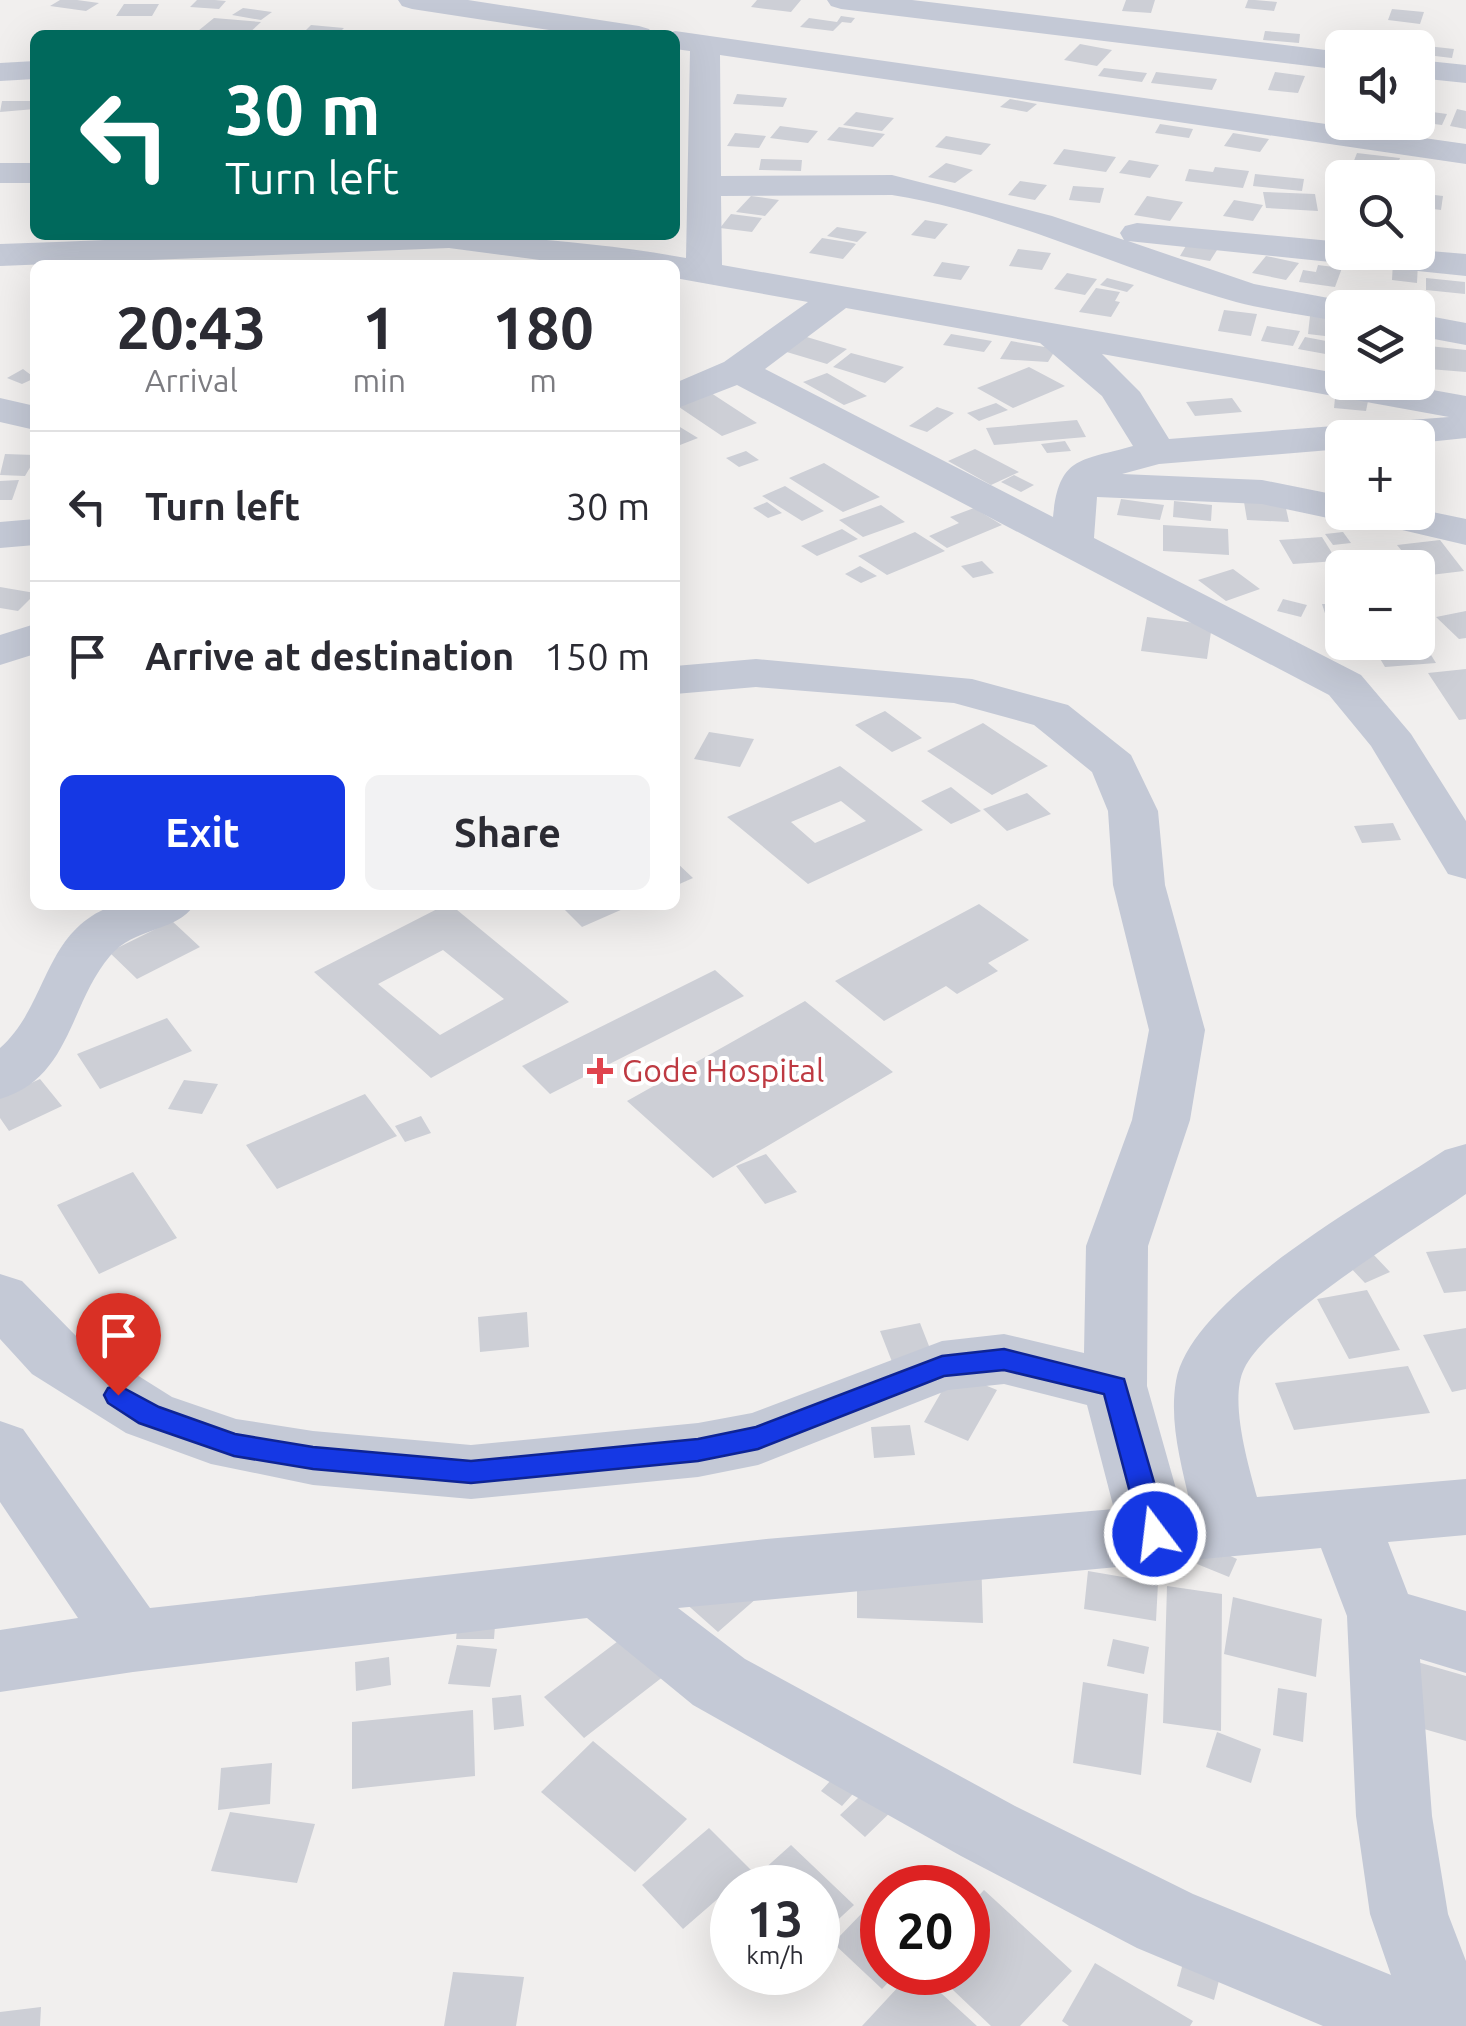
<!DOCTYPE html>
<meta charset="utf-8">
<style>
body{margin:0;font-family:Ubuntu,sans-serif;background:#f2f2f3;color:#2b2b33;height:100vh;display:flex;flex-direction:column;font-size:38px;white-space:nowrap}
*{box-sizing:border-box;margin:0}
p{font-size:32px;color:#7c7c81}
.icon{flex:none;width:55px;height:55px;fill:none;stroke:currentColor;stroke-width:2;stroke-linecap:round;stroke-linejoin:round}
.map{position:relative;flex:1;overflow:hidden}
.details{position:absolute;left:30px;top:260px;width:650px;height:650px;display:flex;flex-direction:column;background:#fff;border-radius:15px;box-shadow:0 10px 40px #0002}
.details>*{flex:none}
.guide{position:absolute;left:30px;top:30px;width:650px;height:210px;border-radius:15px;box-shadow:0 10px 40px #0002;background:#00695c;color:#fff;overflow:hidden}
.buttons{position:absolute;left:1325px;top:30px;display:grid;gap:20px}
.buttons a{display:grid;place-items:center;width:110px;height:110px;border-radius:15px;background:#fff;box-shadow:0 10px 40px #0002;font-size:50px}
.speed{position:absolute;left:710px;top:1865px;display:flex;gap:20px;font-size:50px;font-weight:700;text-align:center}
.speed>*{display:grid;place-content:center;width:130px;height:130px;border-radius:50%;background:#fff;box-shadow:0 10px 40px #0002;line-height:1}
.speed small{font-size:25px;font-weight:400}
.speed .limit{border:15px solid #d22;background:#fff;color:#111}
.pin{position:absolute;display:grid;place-items:center;width:85px;height:85px;color:#fff;margin:-102px -42px;border-radius:50% 50% 50% 0;rotate:-45deg;box-shadow:0 0 10px #0007}
.pin .icon{rotate:45deg}
.me{position:absolute;width:110px;margin:-55px;rotate:345deg;stroke-linejoin:round;filter:drop-shadow(0 0 8px #0008)}
.turn{display:flex;align-items:center;gap:35px;height:210px;padding:0 30px;font-size:45px}
.turn .icon{width:130px;height:130px;stroke-width:2.5}
.turn b{display:block;font-size:70px;line-height:85px}
.eta{display:flex;justify-content:space-evenly;align-items:center;height:170px;text-align:center}
.eta b{font-size:60px;font-weight:700;line-height:70px}
.cta{display:flex;gap:20px;margin-top:auto;padding:20px 30px}
.cta a{flex:1;height:115px;border-radius:15px;background:#1538e4;color:#fff;font-size:40px;font-weight:700;line-height:115px;text-align:center}
.cta a+a{background:#f2f2f3;color:#2b2b33}
ul{padding:0;list-style:none}
li{display:flex;align-items:center;gap:30px;height:150px;padding:0 30px;border-top:2px solid #e1e1e2}
li div{flex:1}
li b{display:block;font-size:38px}
li em{font-style:normal}
.map>svg:first-child{display:block}
.building{fill:#cdcfd6;fill-rule:evenodd}
.lines{fill:none;stroke-linecap:round;stroke-linejoin:round}
.minor{fill:#c4c9d6;fill-rule:evenodd}
.route{fill:#1538e4;stroke:#0e2494;stroke-width:2.5}
.health-dot{fill:#e0444e;stroke:#fff;stroke-width:4}
.labels{text-anchor:middle;stroke-width:8;stroke-linejoin:round;paint-order:stroke}
.health-label{font-size:32px;fill:#be3a42;stroke:#fff;text-anchor:start}
</style>
<div class="map">
<svg width="1466" height="2026" viewBox="0 0 1466 2026">
<rect width="100%" height="100%" fill="#f1efee"/>
<path class="building" d="M60,0H77L99,3L86,11L50,6Z
M197,0H215L226,1L219,9L190,7Z
M757,0H801L791,12L751,7Z
M1126,0H1155L1151,13L1122,11Z
M1248,0H1255L1277,2L1274,11L1245,8Z
M124,4H159L152,16H116Z
M243,8L272,12L261,20L232,15Z
M1392,9L1424,12L1420,24L1388,20Z
M841,16L855,18L851,23L842,22L833,31L800,27L809,18L837,22Z
M214,18L261,22L247,35H193Z
M311,25L344,28L337,35L303,33Z
M1265,31L1300,34L1299,43L1263,40Z
M1356,39L1390,42L1389,48L1354,46Z
M1080,44L1112,50L1097,66L1064,60Z
M1418,45L1454,49L1452,58L1418,54Z
M1104,68L1147,73L1142,82L1098,76Z
M1156,72L1217,79L1212,90L1151,83Z
M1275,72L1305,76L1298,93L1268,90Z
M737,94L787,98L783,107L733,104Z
M1010,99L1037,104L1027,112L1000,107Z
M2,101H35V109L0,112Z
M1457,109L1466,111V129L1450,126Z
M1418,110L1447,114L1442,125L1418,122Z
M856,112L894,118L882,131L843,125Z
M1160,124L1193,129L1189,138L1155,133Z
M780,126L818,131L808,143L770,138Z
M839,127L885,134L873,147L827,140Z
M735,133L766,136L759,148L727,146Z
M1233,133L1269,139L1260,152L1224,146Z
M946,136L991,144L981,155L935,147Z
M1064,149L1116,157L1106,172L1053,164Z
M1357,153L1400,158L1394,174L1351,168Z
M761,159L802,160L801,171L759,170Z
M1129,160L1159,165L1150,178L1119,173Z
M946,163L973,170L955,183L928,177Z
M1215,167L1249,171L1243,188L1185,181L1189,169L1213,172Z
M1255,174L1304,179L1302,191L1253,186Z
M1020,181L1047,185L1035,200L1008,195Z
M1073,186L1104,188L1100,203L1069,200Z
M1263,192L1315,194L1318,211L1266,208Z
M1418,193L1443,196L1441,210L1418,207Z
M751,196L779,200L765,216L736,212Z
M1147,196L1183,202L1170,221L1134,215Z
M1234,200L1263,205L1253,221L1223,216Z
M731,214L762,218L752,232L720,228Z
M925,220L948,224L935,239L911,235Z
M837,227L867,232L857,242L827,236Z
M822,238L853,243L856,244L843,259L809,253Z
M1187,244L1217,250L1210,261L1180,256Z
M1018,249L1051,253L1042,270L1009,266Z
M1266,256L1299,263L1286,280L1252,273Z
M1393,261L1418,263L1417,283L1392,280Z
M942,262L968,266H970L961,280L933,276Z
M1318,265L1342,268L1335,287L1299,282L1303,270L1316,272Z
M1067,273L1097,279L1085,295L1054,289Z
M1107,278L1134,285L1127,292L1100,285Z
M1426,278L1465,282V294L1426,290Z
M1096,288L1120,292L1115,301L1120,302L1111,317L1079,312Z
M1224,310L1257,314L1251,336L1218,331Z
M1310,316L1342,319V338L1308,334Z
M1267,326L1300,331L1293,346L1261,341Z
M951,334L992,341L984,352L943,345Z
M800,335L847,349L827,364L780,350Z
M1305,337L1342,344V357L1298,349Z
M1011,341L1056,349L1048,362L1000,359Z
M1429,346L1466,350V372L1429,369Z
M851,353L904,367L885,383L833,367Z
M1029,367L1065,386L1013,408L977,388Z
M23,369L35,378L22,384L7,378Z
M827,373L867,396L844,405L803,382Z
M711,393L757,423L722,436L676,405Z
M1232,398L1242,412L1195,416L1186,402Z
M1335,398L1368,401L1366,411L1334,408Z
M996,403L1008,410L979,421L967,413Z
M937,407L954,413L927,432L909,426Z
M1077,420L1086,437L994,445L986,428Z
M675,424L698,438L680,445L675,442Z
M1065,441L1071,451L1047,453L1041,444Z
M975,449L1019,472L991,485L948,461Z
M746,451L759,460L739,467L726,458Z
M5,454L35,455V459L25,476L0,475Z
M824,463L880,497L843,512L789,478Z
M1014,475L1034,485L1021,492L1001,482Z
M19,480L12,500H0V481Z
M785,486L824,511L802,521L762,496Z
M1121,499L1164,505L1160,520L1117,515Z
M1174,501L1212,505L1211,521L1173,517Z
M767,502L782,513L768,518L753,508Z
M1244,502L1285,504L1289,522L1247,520Z
M881,505L905,522L863,537L839,520Z
M974,508L1002,525L947,548L929,536L959,523L950,517Z
M1163,525L1228,529L1229,555L1163,551Z
M842,529L858,539L817,556L801,546Z
M915,532L945,551L887,575L858,556Z
M1343,532L1351,543L1333,545L1325,534Z
M1322,537L1337,561L1293,564L1279,540Z
M1440,540L1464,571L1422,576L1397,545Z
M982,561L994,573L973,578L961,566Z
M860,566L877,576L861,583L845,574Z
M1233,569L1260,589L1226,601L1198,580Z
M0,587L35,593V594L18,611L0,608Z
M1283,599L1307,605L1301,617L1277,611Z
M1322,604H1342V628L1330,629Z
M1466,611V638L1459,639L1436,617Z
M1147,617L1212,625L1207,659L1141,651Z
M1335,634H1342V642H1365L1369,651L1342,653Z
M1418,634L1436,663L1385,667L1370,642H1418Z
M1466,669V719L1459,720L1428,673Z
M885,711L922,738L892,752L855,725Z
M983,723L1048,766L992,795L927,751Z
M709,732L754,739L740,767L694,759Z
M840,766L923,830L808,884L727,817ZM841,801L866,821L815,843L791,822Z
M951,787L981,811L951,824L921,801Z
M1027,793L1051,814L1007,831L983,809Z
M1393,823L1401,840L1362,843L1354,826Z
M675,861L693,878L675,886Z
M979,904L1029,940L988,963L998,971L957,994L946,986L884,1021L835,981Z
M445,905H451L569,1002L431,1078L314,972ZM443,950L504,999L440,1035L378,984Z
M560,905H632L582,927Z
M172,921L200,947L137,979L109,952Z
M715,970L744,996L550,1094L522,1066Z
M805,1001L893,1072L713,1178L627,1101Z
M167,1018L192,1051L100,1089L77,1054Z
M40,1079L62,1106L9,1131L0,1118V1097Z
M184,1080L218,1084L202,1114L168,1109Z
M365,1094L397,1136L277,1189L246,1145Z
M421,1116L431,1133L405,1142L395,1126Z
M766,1154L797,1192L765,1204L736,1166Z
M133,1172L177,1238L99,1274L57,1205Z
M1466,1248V1291L1444,1293L1426,1252Z
M1372,1253L1390,1272L1365,1283L1347,1264Z
M1367,1290L1400,1350L1349,1359L1317,1299Z
M527,1312L529,1347L480,1352L478,1317Z
M920,1323L938,1369L898,1377L880,1331Z
M1466,1328V1389L1452,1392L1423,1335Z
M1408,1366L1430,1413L1294,1430L1275,1383Z
M953,1372L997,1390L968,1441L924,1422Z
M910,1425L915,1455L874,1458L871,1427Z
M1206,1545L1237,1559L1229,1577L1197,1564Z
M857,1550L981,1555L983,1623L857,1618Z
M1088,1571L1158,1583L1156,1621L1084,1609Z
M665,1585L757,1598L718,1632Z
M1167,1586L1222,1594L1221,1731L1163,1723Z
M1233,1597L1322,1619L1316,1677L1224,1654Z
M459,1612H496L494,1639H456Z
M634,1629L673,1669L584,1738L544,1697Z
M1113,1639L1149,1647L1144,1674L1107,1666Z
M457,1645L497,1649L490,1687L448,1684Z
M389,1657L391,1685L356,1691L355,1662Z
M1400,1657L1466,1676V1741L1389,1719Z
M1083,1682L1148,1694L1141,1775L1073,1763Z
M1278,1688L1307,1693L1303,1742L1273,1735Z
M521,1695L524,1726L494,1730L492,1698Z
M473,1710L475,1776L352,1789V1722Z
M1217,1732L1261,1749L1251,1783L1206,1767Z
M593,1741L687,1819L635,1872L541,1792Z
M272,1763L270,1804L218,1810L221,1768Z
M841,1769L861,1785L842,1806L821,1791Z
M876,1781L901,1802L865,1837L840,1815Z
M230,1812L315,1824L297,1883L211,1871Z
M709,1828L751,1870L683,1929L642,1885Z
M791,1845L854,1905L818,1938V1888H743Z
M984,1890L1072,1971L1020,2026H991L934,1972H968V1907Z
M865,1910L882,1927V1972H898L882,1989L833,1943Z
M1187,1948L1224,1961L1214,2000L1177,1986Z
M1095,1963L1193,2021L1190,2026H1069L1062,2021Z
M453,1972L524,1977L516,2026H444Z
M912,1972H918L977,2026H862Z
M41,2007L40,2026H0V2012Z"/>
<g class="lines">
<path class="minor" d="M398,0H468L639,26L649,29L654,35H582L412,9L402,6Z
M827,0H912L1342,52V70L841,9L831,6Z
M675,31L1466,144V164L720,55L721,176L892,175L1052,216L1124,240L1120,233L1125,226L1137,223L1342,242V252L1418,250L1466,254V276L1128,241L1254,284L1355,303L1358,308H1342V322C1307,315 1271,311 1236,302C1121,270 1011,214 892,195L721,196L722,265L1342,374V382H1388L1466,396V438L1418,443V438H1342V449L1159,464L1122,474L1262,480L1342,496V512H1418V509L1466,519V545L1351,518L1342,521L1262,504L1097,497L1094,538L1361,675L1411,734L1466,821V879L1448,874L1371,746L1329,695L737,385L675,409V383L724,362L808,302L675,278V265H577L449,248L0,266V244C228,236 461,218 686,258L690,51L675,49V35H664ZM846,308L1040,343L1102,396L1133,446C1080,461 1059,456 1053,517L765,369ZM1102,354L1449,417L1169,439L1140,392Z
M1418,60L1466,65V83L1418,78Z
M35,61V79L0,81V63Z
M0,163H35V183H0Z
M1418,314L1466,323V345L1418,336Z
M0,398L35,406V430L0,422Z
M35,519V545L0,548V522Z
M35,624V654L0,665V635Z
M756,659L972,679L1068,705L1131,755L1158,811L1165,885L1205,1030L1190,1120L1148,1246L1147,1386L1180,1503H1190C1181,1464 1169,1421 1176,1381C1191,1296 1375,1197 1445,1150L1466,1144V1194C1416,1229 1267,1319 1244,1369C1229,1400 1248,1464 1257,1497L1466,1479V1535L1388,1542L1408,1594L1466,1611V1673L1420,1659L1432,1816L1448,1914L1466,1961V2026H1323L1137,1948L961,1856L693,1705L587,1618L133,1672L0,1692V1630L78,1618L0,1502V1421L23,1429L150,1608L766,1539L1114,1509L1087,1405L1004,1384L948,1390L758,1465L698,1477L471,1499L313,1485L211,1464L126,1433L32,1374L0,1339V1274L22,1281L78,1338L172,1397L236,1419L313,1431L471,1445L698,1423L752,1413L942,1341L1004,1334L1084,1353L1086,1246L1132,1120L1149,1030L1113,885L1108,811L1092,772L1034,725L954,703L756,687L675,694V666ZM1321,1548L1347,1616L1356,1816L1370,1914L1391,1975L1193,1894L1015,1806L745,1659L678,1608Z
M115,905H194C177,932 134,927 110,956C69,1004 71,1078 0,1099V1048C49,1005 43,929 115,905Z"/>
</g>
<path class="route" d="M1004,1349L1124,1379L1169,1534L1165,1543L1155,1546L1145,1543L1141,1534L1104,1394L1004,1370L944,1376L758,1449L698,1461L471,1483L313,1469L234,1456L139,1423L108,1403L104,1395L108,1388L118,1385L159,1407L235,1434L313,1447L471,1461L698,1439L756,1427L942,1356Z"/>
<path class="health-dot" d="M595 1056h10v10h10v10h-10v10h-10v-10h-10v-10h10z"/>
<g class="labels">
<g class="health-label">
<text x="622" y="1082">Gode Hospital</text>
</g>
</g>
</svg>
<div class="buttons">
<a><svg class="icon" aria-label="sound" viewBox="0 0 24 24"><path d="M4 9h4l5-4v14l-5-4H4zM17 9q2 3 0 6"/></svg></a>
<a><svg class="icon" aria-label="search" viewBox="0 0 24 24"><circle cx="10" cy="10" r="6"/><path d="M15 15l6 6"/></svg></a>
<a><svg class="icon" aria-label="layers" viewBox="0 0 24 24"><path d="M12 4l9 5-9 5-9-5zM3 14l9 5 9-5"/></svg></a>
<a>+</a>
<a>−</a>
</div>
<div class="speed"><div>13<small>km/h</small></div><div class="limit">20</div></div>
<div class="pin" style="left:118px;top:1395px;background:#d93025"><svg class="icon" aria-label="arrive" viewBox="0 0 24 24"><path d="M6 21V4h12l-3 4 3 4H6"/></svg></div>
<svg class="me" style="left:1155px;top:1534px" viewBox="-20 -20 40 40"><circle r="17" fill="#1538e4" stroke="#fff" stroke-width="3"/><path d="M0-11L8 9 0 5-8 9z" fill="#fff"/></svg>
<div class="guide">
<div class="turn"><svg class="icon" aria-label="left" viewBox="0 0 24 24"><path d="M17 20v-9H6M10 6l-5 5 5 5"/></svg><div><b>30 m</b>Turn left</div></div>
</div>
<section class="details">
<div class="eta">
<div><b>20:43</b><p>Arrival</p></div>
<div><b>1</b><p>min</p></div>
<div><b>180</b><p>m</p></div>
</div>
<ul>
<li><svg class="icon" aria-label="left" viewBox="0 0 24 24"><path d="M17 20v-9H6M10 6l-5 5 5 5"/></svg><div><b>Turn left</b></div><em>30 m</em></li>
<li><svg class="icon" aria-label="arrive" viewBox="0 0 24 24"><path d="M6 21V4h12l-3 4 3 4H6"/></svg><div><b>Arrive at destination</b></div><em>150 m</em></li>
</ul>
<div class="cta"><a>Exit</a><a>Share</a></div>
</section>
</div>
